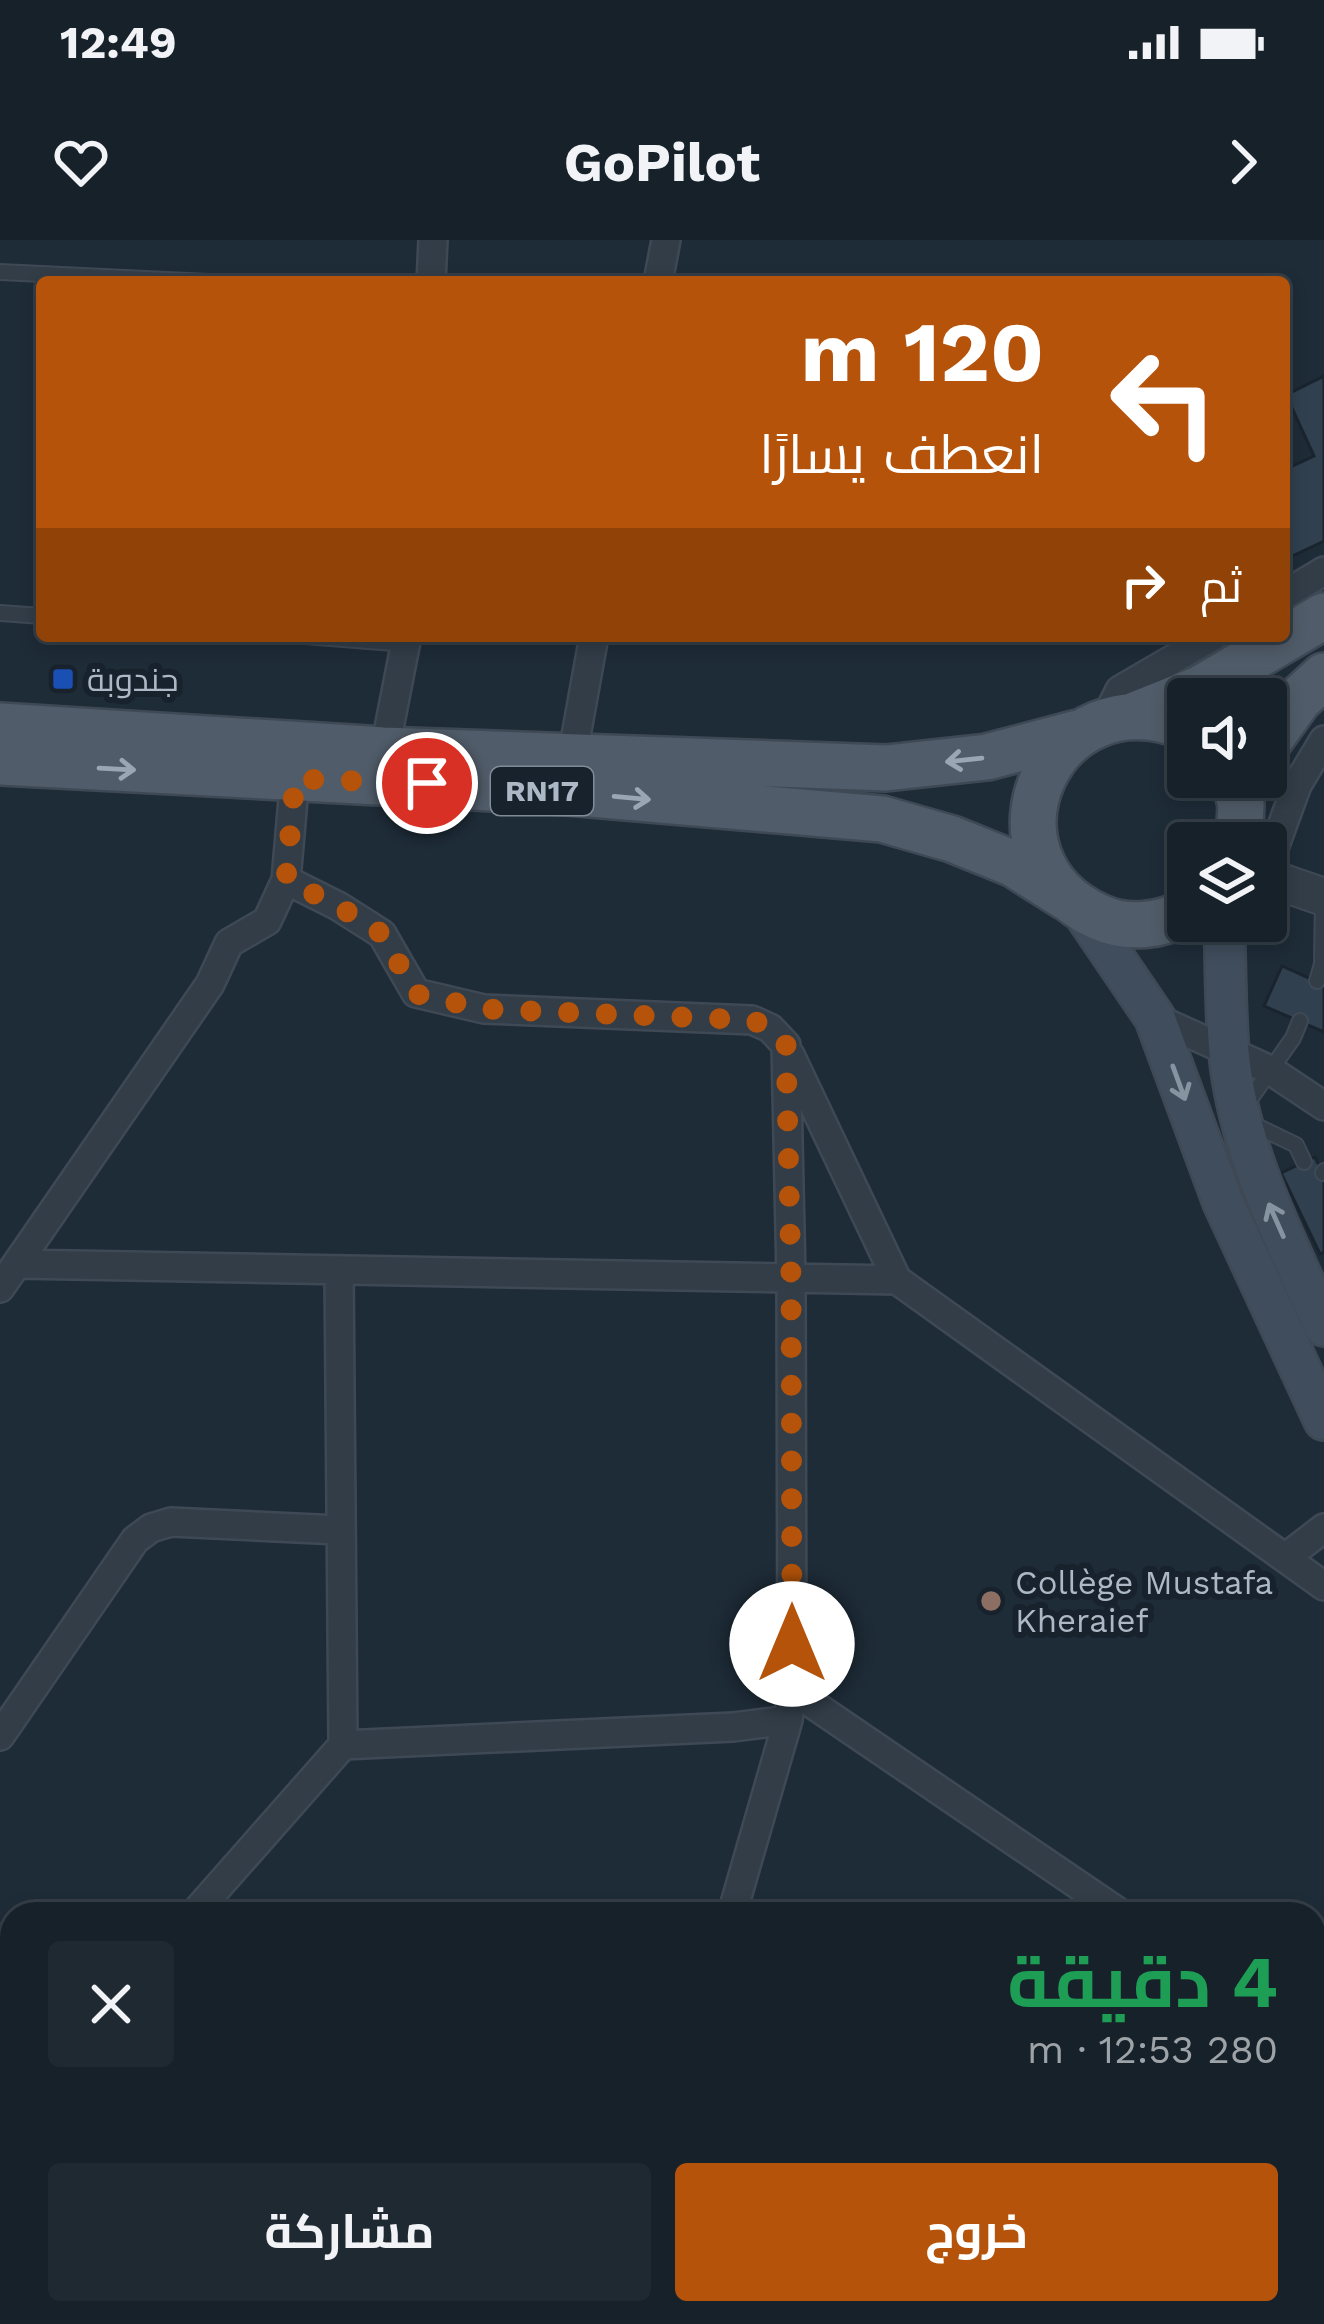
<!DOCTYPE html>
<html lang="ar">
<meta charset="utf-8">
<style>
body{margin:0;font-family:"Work Sans",Cairo,sans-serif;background:#1f2932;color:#f1f3f6;direction:rtl;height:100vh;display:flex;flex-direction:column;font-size:45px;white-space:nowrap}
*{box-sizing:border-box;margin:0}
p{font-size:39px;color:#9ea3a8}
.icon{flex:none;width:66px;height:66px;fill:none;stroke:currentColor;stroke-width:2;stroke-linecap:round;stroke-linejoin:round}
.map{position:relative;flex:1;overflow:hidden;direction:ltr}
.details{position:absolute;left:0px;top:1662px;width:1326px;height:423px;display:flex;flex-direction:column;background:#16212a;border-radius:36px 36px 0 0;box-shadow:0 6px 18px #0003,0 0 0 3px #353e47;direction:rtl}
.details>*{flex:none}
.banner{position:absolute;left:36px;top:36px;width:1254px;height:366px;border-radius:12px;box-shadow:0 6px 18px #0003,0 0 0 3px #353e47;direction:rtl;background:#b45309;color:#fff;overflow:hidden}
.tools{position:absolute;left:1167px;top:438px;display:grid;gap:24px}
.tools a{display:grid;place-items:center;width:120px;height:120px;border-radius:12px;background:#16212a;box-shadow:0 6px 18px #0003,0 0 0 3px #353e47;font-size:60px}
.pin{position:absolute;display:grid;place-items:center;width:102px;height:102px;color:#fff;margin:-51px;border:6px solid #fff;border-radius:50%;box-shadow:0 3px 12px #0007}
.me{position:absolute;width:132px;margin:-66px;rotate:0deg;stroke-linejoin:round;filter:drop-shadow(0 0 9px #0008)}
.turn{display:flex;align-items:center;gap:42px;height:252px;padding:0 48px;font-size:54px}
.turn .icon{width:156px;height:156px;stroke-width:2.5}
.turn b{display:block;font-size:84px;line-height:102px}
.then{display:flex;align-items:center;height:114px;padding:0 48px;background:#0003;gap:24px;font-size:45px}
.round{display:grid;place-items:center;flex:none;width:126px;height:126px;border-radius:12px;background:#1f2932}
.summary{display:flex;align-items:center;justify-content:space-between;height:204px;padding:0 48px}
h1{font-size:72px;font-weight:700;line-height:90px;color:#1e9e55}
.action{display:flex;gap:24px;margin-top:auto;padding:24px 48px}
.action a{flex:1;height:138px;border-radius:12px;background:#b45309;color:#fff;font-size:48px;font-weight:700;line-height:138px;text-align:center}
.action a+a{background:#1f2932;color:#f1f3f6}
.status{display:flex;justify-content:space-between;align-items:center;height:84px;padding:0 60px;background:#16212a;direction:ltr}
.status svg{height:33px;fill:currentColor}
header{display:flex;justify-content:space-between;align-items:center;height:156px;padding:0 48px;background:#16212a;font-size:54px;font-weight:700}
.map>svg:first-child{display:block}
.building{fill:#30404f;stroke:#1a242f;stroke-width:3}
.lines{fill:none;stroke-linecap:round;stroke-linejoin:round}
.service-casing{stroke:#3e4955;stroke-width:18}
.minor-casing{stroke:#3e4955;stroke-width:32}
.tertiary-casing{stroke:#3e4955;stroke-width:40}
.secondary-casing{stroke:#3e4955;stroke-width:44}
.primary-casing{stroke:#3e4955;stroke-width:50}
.service{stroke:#323d48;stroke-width:14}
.minor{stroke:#323d48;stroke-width:27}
.tertiary{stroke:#323d48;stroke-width:36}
.secondary{stroke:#404d5c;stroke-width:39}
.primary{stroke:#505c69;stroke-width:45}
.oneway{stroke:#9aa6b3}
.oneway2{stroke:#8693a0}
.route{stroke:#b45309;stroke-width:21;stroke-dasharray:0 37.8}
.transit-dot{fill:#1a4fb4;stroke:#18222d;stroke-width:4.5}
.education-dot{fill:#8d6e63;stroke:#18222d;stroke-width:4.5}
.labels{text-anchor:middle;stroke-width:12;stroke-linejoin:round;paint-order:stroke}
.shield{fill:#18222d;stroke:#808b97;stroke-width:3}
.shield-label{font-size:30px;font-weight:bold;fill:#acb8c5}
.poi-label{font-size:33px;fill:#acb8c5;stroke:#18222d;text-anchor:start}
</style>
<div class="status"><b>12:49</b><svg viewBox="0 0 49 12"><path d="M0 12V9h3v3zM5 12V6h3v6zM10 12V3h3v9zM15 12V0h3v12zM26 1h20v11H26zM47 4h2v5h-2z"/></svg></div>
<header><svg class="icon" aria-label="forward" viewBox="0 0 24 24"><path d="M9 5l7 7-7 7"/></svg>GoPilot<svg class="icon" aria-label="heart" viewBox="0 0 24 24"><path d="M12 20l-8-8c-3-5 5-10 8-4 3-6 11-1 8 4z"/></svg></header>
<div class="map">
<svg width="1324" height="2084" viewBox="0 0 1324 2084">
<rect width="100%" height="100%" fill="#1e2c38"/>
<path class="building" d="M1324,136V301L1284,320V230L1314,216L1286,155Z
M1282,726L1324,745V792L1264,766Z
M1315,917L1324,936V1012L1320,1014L1281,933Z"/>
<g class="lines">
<defs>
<path id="service" d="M0,32L209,42
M0,373L42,376
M305,396L406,404
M1317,741L1322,724L1323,657
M1246,865L1293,798L1300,781
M1252,884L1296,905L1304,922
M1323,933L1324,931"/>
<path id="minor" d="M431,42L433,0
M658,42L666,0
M1284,355L1324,331
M1105,480L1120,450L1213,396
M572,518L594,396
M382,524L407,396
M1266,630L1297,545L1324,500
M286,640L338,666L382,694L416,753L484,769L752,780L770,788L786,805L791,1038L792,1450L788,1480L732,1674
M1155,778L1270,830L1324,866
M790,815L897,1040L1324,1346
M17,1024L897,1040
M0,1048L210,744L229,703L267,681L286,640L296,525
M1285,1318L1324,1288
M792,1450L1121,1674
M0,1496L135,1300L151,1288L171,1282L339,1290
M343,1505L733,1487L788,1480
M194,1674L343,1505L339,1030
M0,1705L12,1716
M1314,1805L1324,1811
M0,1896L12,1883
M279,2073L293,2084
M1028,2073L1040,2084
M606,2084L609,2073"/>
<path id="tertiary" d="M1266,637L1324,657
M1314,1929L1324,1921
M1114,2084L1128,2073"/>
<path id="secondary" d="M1081,669L1155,778L1223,962L1324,1180
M1224,681C1226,725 1225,769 1229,812C1238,910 1285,999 1324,1086"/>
<path id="primary" d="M1135,475L1200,449L1324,376
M0,486L383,510L886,528L987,517L1078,493
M1188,488C1051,429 968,618 1099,677C1127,690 1162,686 1188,671
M1266,505L1299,459L1324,436
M0,522L568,552L882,579L952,599L1014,624L1066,657
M1234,537L1241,565L1239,603"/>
</defs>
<use href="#service" class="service-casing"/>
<use href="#minor" class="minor-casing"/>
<use href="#tertiary" class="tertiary-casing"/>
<use href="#secondary" class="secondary-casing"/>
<use href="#primary" class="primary-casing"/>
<use href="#service" class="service"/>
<use href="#minor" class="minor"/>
<use href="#tertiary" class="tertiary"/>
<use href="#secondary" class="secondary"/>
<use href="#primary" class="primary"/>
</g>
<defs><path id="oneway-shaft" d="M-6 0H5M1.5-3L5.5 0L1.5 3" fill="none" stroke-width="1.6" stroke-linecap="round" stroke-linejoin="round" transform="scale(3)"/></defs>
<g class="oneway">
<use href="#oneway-shaft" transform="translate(964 520) rotate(174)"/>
<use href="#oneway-shaft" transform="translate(117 529) rotate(3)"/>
<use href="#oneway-shaft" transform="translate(632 558) rotate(5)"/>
</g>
<g class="oneway2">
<use href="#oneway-shaft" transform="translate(1179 843) rotate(70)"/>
<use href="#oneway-shaft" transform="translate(1276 980) rotate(-114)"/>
</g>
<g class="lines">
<path class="route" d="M427,543L295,539L286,640L338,666L382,694L416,754L484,769L752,780L770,788L786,805L791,1038L792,1404"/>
</g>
<rect class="transit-dot" x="51" y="427" width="24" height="24" rx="6"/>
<circle class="education-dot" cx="991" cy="1361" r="12"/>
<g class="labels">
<rect class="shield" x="491" y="527" width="102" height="48" rx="9"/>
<g class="shield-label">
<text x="542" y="561">RN17</text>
</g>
<g class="poi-label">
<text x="87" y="451">جندوبة</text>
<text x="1015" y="1354">Collège Mustafa<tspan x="1015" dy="38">Kheraief</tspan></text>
</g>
</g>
</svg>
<div class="tools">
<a><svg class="icon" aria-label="sound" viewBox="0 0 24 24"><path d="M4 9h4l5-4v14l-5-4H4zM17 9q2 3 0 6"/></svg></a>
<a><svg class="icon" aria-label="layers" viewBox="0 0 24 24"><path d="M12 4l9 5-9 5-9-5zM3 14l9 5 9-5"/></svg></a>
</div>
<div class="pin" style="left:427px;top:543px;background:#d93025"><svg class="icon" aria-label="arrive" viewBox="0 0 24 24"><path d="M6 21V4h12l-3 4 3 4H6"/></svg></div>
<svg class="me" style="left:792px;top:1404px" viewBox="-20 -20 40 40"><circle r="19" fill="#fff"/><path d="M0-13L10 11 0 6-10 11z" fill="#b45309"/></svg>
<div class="banner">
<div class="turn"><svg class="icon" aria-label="left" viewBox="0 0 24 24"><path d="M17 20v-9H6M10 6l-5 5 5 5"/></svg><div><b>120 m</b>انعطف يسارًا</div></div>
<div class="then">ثم<svg class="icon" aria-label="right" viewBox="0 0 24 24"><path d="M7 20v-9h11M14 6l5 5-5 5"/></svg></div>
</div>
<section class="details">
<div class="summary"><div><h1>4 دقيقة</h1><p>280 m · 12:53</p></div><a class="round"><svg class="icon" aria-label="close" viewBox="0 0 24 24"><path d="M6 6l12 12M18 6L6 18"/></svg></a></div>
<div class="action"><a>خروج</a><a>مشاركة</a></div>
</section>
</div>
